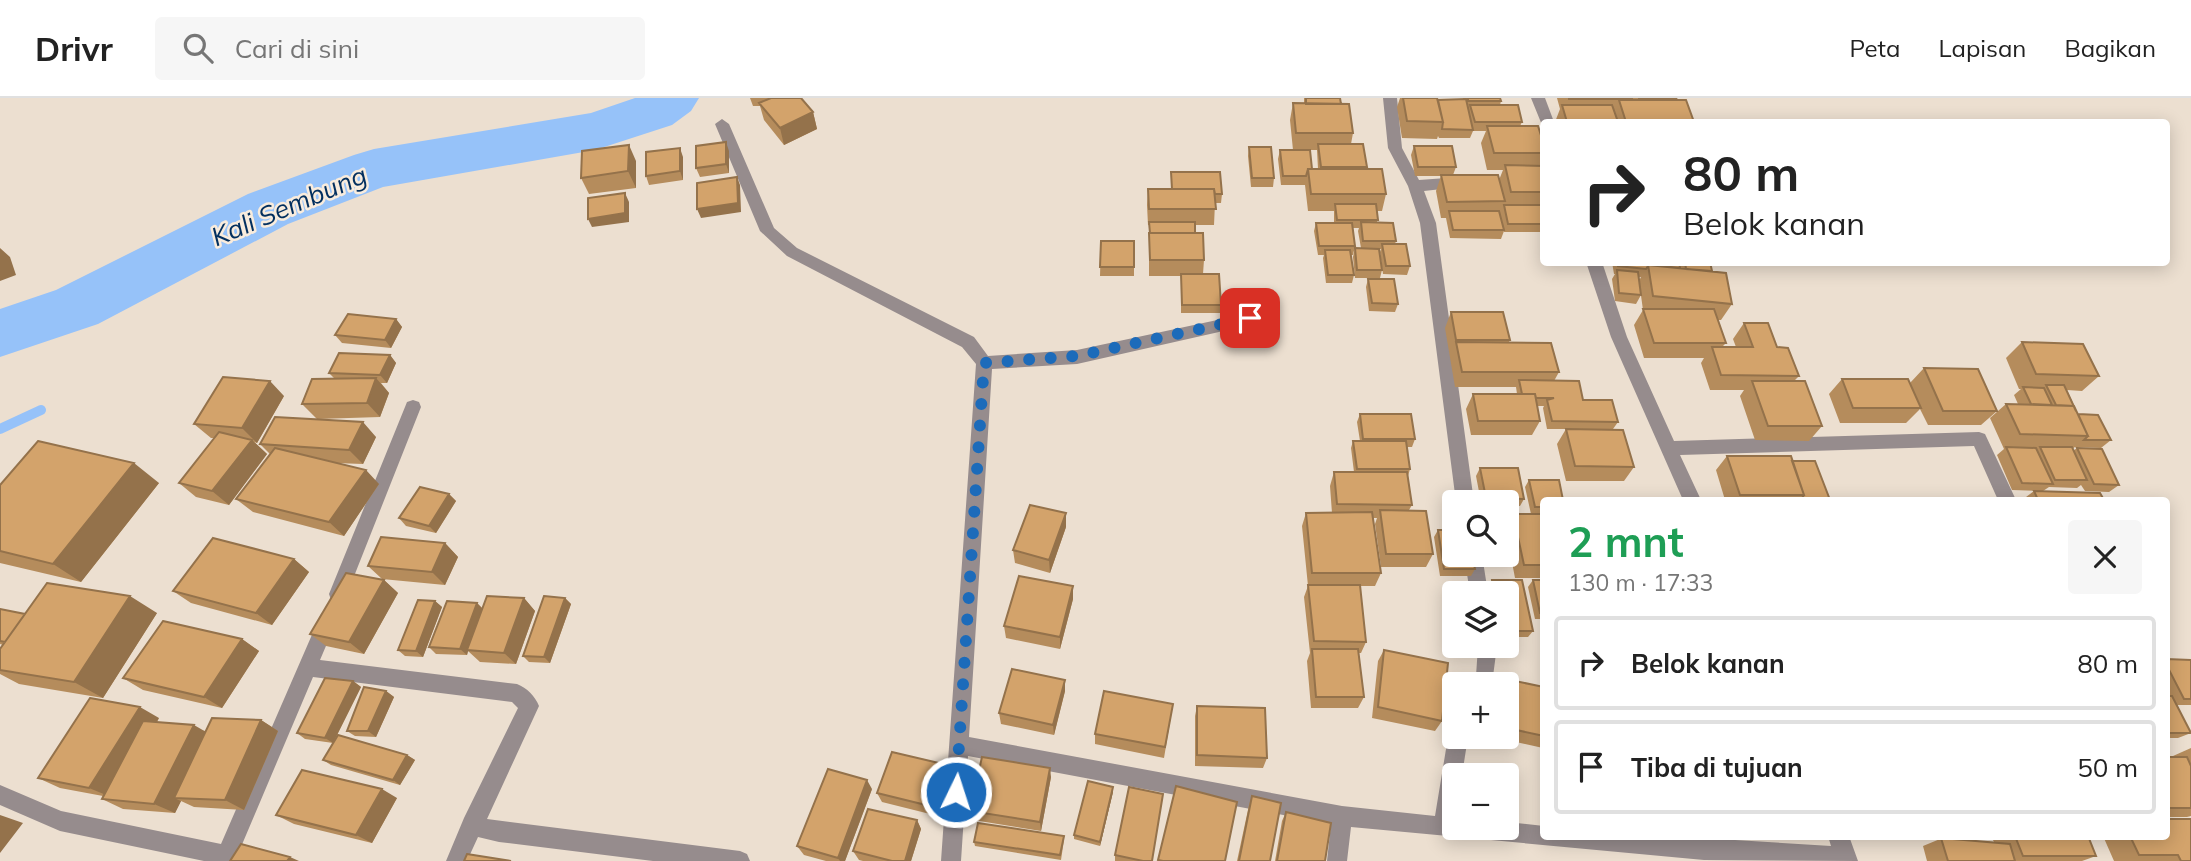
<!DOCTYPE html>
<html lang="id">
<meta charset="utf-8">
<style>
body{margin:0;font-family:Mulish,sans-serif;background:#f6f6f6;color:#222;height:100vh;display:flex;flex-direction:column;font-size:26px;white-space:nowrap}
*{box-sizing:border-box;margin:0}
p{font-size:23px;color:#767676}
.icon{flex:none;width:38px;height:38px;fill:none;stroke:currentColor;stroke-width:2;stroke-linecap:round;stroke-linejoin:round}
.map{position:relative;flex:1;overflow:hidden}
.side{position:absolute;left:1540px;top:399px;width:630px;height:343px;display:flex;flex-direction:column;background:#fff;border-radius:7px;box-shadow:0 4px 18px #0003}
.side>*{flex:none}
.top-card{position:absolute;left:1540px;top:21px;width:630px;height:147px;border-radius:7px;box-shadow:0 4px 18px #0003;background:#fff;color:#222;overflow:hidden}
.buttons{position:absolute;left:1442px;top:392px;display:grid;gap:14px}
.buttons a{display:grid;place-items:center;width:77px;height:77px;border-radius:7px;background:#fff;box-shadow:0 4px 18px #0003;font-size:35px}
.pin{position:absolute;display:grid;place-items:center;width:60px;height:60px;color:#fff;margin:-30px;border-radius:14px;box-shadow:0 4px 10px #0006}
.me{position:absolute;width:77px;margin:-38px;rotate:4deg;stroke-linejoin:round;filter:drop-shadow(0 0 5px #0008)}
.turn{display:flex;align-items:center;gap:24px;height:147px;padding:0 28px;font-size:32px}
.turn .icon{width:91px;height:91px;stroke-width:2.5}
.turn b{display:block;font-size:49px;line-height:60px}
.round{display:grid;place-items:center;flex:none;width:74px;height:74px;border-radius:7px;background:#f6f6f6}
.overview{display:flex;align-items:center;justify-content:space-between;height:119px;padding:0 28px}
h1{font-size:42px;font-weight:700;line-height:52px;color:#1e9e55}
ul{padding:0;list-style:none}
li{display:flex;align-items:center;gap:21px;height:94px;margin:0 14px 10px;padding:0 14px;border:4px solid #e0e0e0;border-radius:7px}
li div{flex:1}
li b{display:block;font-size:26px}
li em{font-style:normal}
header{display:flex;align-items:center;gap:42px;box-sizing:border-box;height:98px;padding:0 35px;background:#fff;border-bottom:2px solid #e0e0e0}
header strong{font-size:33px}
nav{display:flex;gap:38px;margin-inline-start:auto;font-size:24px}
.search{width:490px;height:63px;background:#f6f6f6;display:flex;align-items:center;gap:18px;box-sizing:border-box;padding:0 24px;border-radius:7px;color:#767676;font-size:26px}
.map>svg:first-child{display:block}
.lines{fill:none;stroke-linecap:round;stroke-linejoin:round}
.stream{stroke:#96c2f9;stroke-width:10}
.river{fill:#96c2f9;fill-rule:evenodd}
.minor{fill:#968c8d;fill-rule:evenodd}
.wall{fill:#b58c5c}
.shaded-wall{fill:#94724b}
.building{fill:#d3a36b;stroke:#94724b;stroke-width:2}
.route{stroke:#1c6bba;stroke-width:12;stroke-dasharray:0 21.6}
.labels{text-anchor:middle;stroke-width:5;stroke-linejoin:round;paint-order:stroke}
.water-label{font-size:26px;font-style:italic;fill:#022f5f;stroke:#f9ecdd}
</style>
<header>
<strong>Drivr</strong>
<div class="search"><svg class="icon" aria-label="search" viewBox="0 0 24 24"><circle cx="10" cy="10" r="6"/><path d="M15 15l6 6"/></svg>Cari di sini</div>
<nav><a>Peta</a><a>Lapisan</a><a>Bagikan</a></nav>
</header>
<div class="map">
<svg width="2191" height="763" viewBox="0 0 2191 763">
<rect width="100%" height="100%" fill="#ecdfd0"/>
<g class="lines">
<path class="stream" d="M0,331L41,312"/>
<path class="river" d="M635,0H699L691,13L672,27L595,52L383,89L288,126L98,226L0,259V211L56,192L248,96L354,57L374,51L591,15Z"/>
<path class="minor" d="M1383,0H1397L1402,50L1419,82L1460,79L1467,84L1460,89L1424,93L1436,125L1474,404H1456L1420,125L1408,88L1388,50Z
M1531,0H1545L1554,24H1544L1542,27Z
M722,21L729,26L774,130L797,150L974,239L988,258L1077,252L1250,215L1258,221L1250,227L1077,266L992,271L969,639L1342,708L1435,718L1448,639L1454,631V639H1468L1462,677H1454V730H1507V724L1544,728V738H1670L1831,748L1828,738H1849L1858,763L1704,762L1351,729L1347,763H1327L1331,726L968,658L961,763H941L976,266L962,249L787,158L760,133L715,26Z
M1586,164H1602L1627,239L1674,343L1979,334L1985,336L2016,402H1998L1974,348L1680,357L1701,402H1683L1611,239Z
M413,302L419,304L421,309L347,496L345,502L338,504L331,502L329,496L405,309L407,304Z
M1464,457H1482L1488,495H1470Z
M328,513L335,516L337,522L320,562L517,586C527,590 535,598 539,608L487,721L740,753L747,756L750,763H653L499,744L478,739L467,763H446L464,720L518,610L512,604L313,579L235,763H204L60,733L0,707V687L61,713L221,746L321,516Z
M1478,548H1497L1492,586H1471L1476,578Z"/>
</g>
<path class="wall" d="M750,0H801L813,14L817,31L784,47L764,22L760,8H753Z
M1304,0H1340L1341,6L1353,35L1351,46L1367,69L1366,71L1386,96L1382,113H1377V124L1396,143L1395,146L1410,168L1407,177L1383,176L1380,154L1381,151H1379L1382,172L1380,180H1355L1353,159L1355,150H1361L1358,133L1359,130H1353L1355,148L1353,157H1351L1354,177L1352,185H1326L1323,160L1324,157H1318L1314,133L1316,125H1334V113H1308L1305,87H1281L1278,61L1280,52L1312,71H1318L1317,52H1293L1290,22L1293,5L1304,6Z
M1400,0H1437L1438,2L1463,1V0H1500L1501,3L1500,7L1522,24L1520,28L1544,47V61L1541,68H1544V134H1504V133L1501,141L1450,140L1446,120H1441L1436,93L1441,78H1415L1411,57L1414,48L1456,69L1453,77L1499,82L1503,72H1487L1481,45L1486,33H1473L1470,40H1439L1438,38L1437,41L1402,40L1397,9Z
M1557,0H1676L1694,24H1555L1560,11Z
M1249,49L1274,80L1273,89H1251L1248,58Z
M729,53V75L700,79L696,70Z
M683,59V82L649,87L646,78Z
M636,63V90L589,96L581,80Z
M1171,74L1222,96L1221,105H1215L1214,127H1195V135L1204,162L1203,176L1221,207L1220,215H1181V178H1149V127H1148L1147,107L1148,91H1171Z
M1101,143H1134V178H1100Z
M1612,164H1710L1712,173L1732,206L1721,222H1718L1726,245L1722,249H1736L1733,241L1744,225L1777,249L1799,278L1794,283L1822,328L1809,343L1755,342L1740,298L1744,292H1710L1701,265L1704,260H1644L1634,227L1643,212L1639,183L1641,179H1639L1641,197L1636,206L1615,203L1612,181L1615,176H1614Z
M1368,181L1398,206L1395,214L1369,213L1366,189Z
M1451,214L1510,242L1509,244L1559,274L1554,283L1618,324L1613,331H1547L1543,310L1544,308H1537L1540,323L1532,337H1471L1466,311L1473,296H1517L1516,289H1455L1445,230Z
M396,221L402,229L391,250L342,245L335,237Z
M2022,244L2099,278L2082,293L2067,292L2078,316L2111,342L2101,350L2075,349L2072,351L2073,353L2077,350L2119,387L2109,394L2085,393L2081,387L2077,390L2049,389L2043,393L2012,392L1997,357L2004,351L1990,320L2006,306H2018L2014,297L2021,291H2019L2006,260Z
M390,257L396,265L387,285H381L389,295L380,319L318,321L376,339L363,366L335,365L379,386L344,438L253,414L236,401L270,356L260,346L317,321L302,306L334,280L329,275Z
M1924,270L1997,313L1981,327H1928L1920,311L1906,325H1840L1829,296L1842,281L1910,285Z
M284,298L257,345L254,344L267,356L229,407L196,399L179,385L214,340H211L194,326Z
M1360,316L1415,341L1412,349H1407L1410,371L1408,378L1412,407L1409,412L1433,456L1426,469H1381L1375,426L1377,420H1373L1381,475L1375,488H1360L1366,544L1361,555H1358L1364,599L1358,610H1311L1307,563L1310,555L1304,499L1308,488L1302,428L1306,415H1332L1330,388L1334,374H1354L1351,350L1353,343H1360L1357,324Z
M1566,331L1634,369L1624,383H1566L1557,346Z
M1727,358L1792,363L1830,402H1725L1716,372Z
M1480,370L1524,401L1520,408H1507V404H1481L1476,378Z
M1529,382L1544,402V480H1515L1507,438V427L1513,416H1531L1525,389Z
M159,385L81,484L0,465V387Z
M2034,393L2103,401L2135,402H2022Z
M449,396L456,403L436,435L406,428L399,420Z
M1066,429L1050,475L1015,465L1013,452Z
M1438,432L1475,471L1471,478H1440L1434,439Z
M445,445L458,459L445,487L382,481L368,468Z
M294,461L309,474L272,527L191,505L173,493Z
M384,482L398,495L364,556L326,548L310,536Z
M1492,482H1522L1533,533L1528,539H1507V495H1489L1488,489Z
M1533,482H1544V521H1535L1528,489Z
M1073,488V501L1060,551L1006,540L1004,528Z
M524,500L535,513L516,566L480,564L468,553L467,557L436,556L429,549L477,505L483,511Z
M565,500L571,506L550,565L529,564L523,558Z
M435,503L442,509L423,559L405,558L398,552Z
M0,511L25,516L157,515L103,600L19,586L0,576V551L3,547L0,546Z
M242,541L259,553L222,610L143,592L123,580Z
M1384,552L1442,623L1435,633L1372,620L1378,563Z
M2166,561L2191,562V607H2177L2191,635L2178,640H2166Z
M1065,582V593L1054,637L1001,626L999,615Z
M1510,582L1544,589L1543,650L1498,640V639H1507V586Z
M353,583L361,589L334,643L407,657L415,662L400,687L331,667L323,662L333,645L305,641L297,635Z
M386,593L394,599L376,639L355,638L347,633Z
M1173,606L1164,660L1095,646V636Z
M1197,608L1267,660L1263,670L1195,668V618Z
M159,620L157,624L205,633L261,622L278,633L244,712L194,709L181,703L175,715L123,711L102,701L103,698L60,690L38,680Z
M2191,650V718L2187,719H2166V659H2174L2173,658Z
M946,676L934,717L882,704L877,695Z
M1051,679L1041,733L973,722L970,713Z
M1113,689V694L1100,748L1074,741V737Z
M872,691L845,763H826L804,757L797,748Z
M1252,698L1270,763H1237L1249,707Z
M397,700L372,745L294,726L276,717Z
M1286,714L1325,763H1275L1282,723Z
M917,722L921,731L911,763H863L859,762L853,753Z
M1064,738V742L1061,762L975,748L974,744Z
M1860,738H1982L1977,741H1951L1994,744L1991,738H2088L2096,758L2082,763H1927L1923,748L1940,741L1861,740Z
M2103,738H2166L2191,763H2114Z
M1115,757L1152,763H1115Z"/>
<path class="shaded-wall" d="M813,14L817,31L784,47L780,30Z
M726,44L729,53V75L726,66Z
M629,47L636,63V90L628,73Z
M680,50L683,59V82L680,73Z
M737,79L740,87L741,114L701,120L697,111Z
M625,95L629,104V124L592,129L588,121Z
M0,150L10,159L16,177L0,183Z
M396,221L402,229L391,250L385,242Z
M390,257L396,265L387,285L380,277Z
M376,280L389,295L380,319L367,305Z
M270,283L284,298L257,345L242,330Z
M363,324L376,339L363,366L349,352Z
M252,342L267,356L229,407L212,393Z
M134,365L159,385L81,484L53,466Z
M366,372L379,386L344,438L329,424Z
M449,396L456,403L436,435L429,428Z
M1066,415V429L1050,475L1049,462Z
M445,445L458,459L445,487L432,474Z
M294,461L309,474L272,527L256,515Z
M384,482L398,495L364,556L349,544Z
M1073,488V501L1060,551V539Z
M130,498L157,515L103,600L74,584Z
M524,500L535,513L516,566L504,555Z
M565,500L571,506L550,565L544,559Z
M435,503L442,509L423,559L416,553Z
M477,505L483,511L467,552L468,553L467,557L460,551Z
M242,541L259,553L222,610L204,599Z
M1065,582V593L1054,637L1053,627Z
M353,583L361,589L333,645L325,640Z
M386,593L394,599L376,639L368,633Z
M140,609L159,620L111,699L89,690Z
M261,622L278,633L244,712L225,702Z
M194,627L213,638L174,700L181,703L175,715L154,706Z
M407,657L415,662L400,687L393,682Z
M943,666L946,676L934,717L930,708Z
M1050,670L1051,679L1041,733L1040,724Z
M867,682L872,691L845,763H840L838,760Z
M1113,689V694L1100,748V744Z
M382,691L397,700L372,745L356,737Z
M0,717L23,725L0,755Z
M917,722L921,731L911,763H905Z
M290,759L299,763H287Z"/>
<path class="building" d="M771,0H801L813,14L780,30L759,5Z
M1306,0H1340L1341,6H1306Z
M1403,0H1437L1443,24L1407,23Z
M1468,0H1500L1501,3H1468Z
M1569,0H1632V1H1569Z
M1639,0H1676L1677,2H1639Z
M1466,1L1473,32L1442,31L1443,24L1438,2Z
M1619,2H1686L1694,24H1626Z
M1293,5L1349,6L1353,35H1296Z
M1470,7H1518L1522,24H1475Z
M1562,7H1612L1618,24H1567Z
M1487,28H1538L1544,47V55H1494Z
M726,44V66L696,70V48Z
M1318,46H1363L1367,69H1321Z
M629,47L628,73L581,80L582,53Z
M1414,48H1452L1456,69H1418Z
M1249,49H1271L1274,80H1252Z
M680,50V73L646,78V54Z
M1280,52H1310L1312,71H1308L1306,78H1283Z
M1505,67L1544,68V94H1511Z
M1308,71H1382L1386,96H1311Z
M1171,74H1220L1222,96H1215L1214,91H1172Z
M1441,77H1498L1505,103L1447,104Z
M737,79L738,105L697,111V85Z
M1148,91H1214L1216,111H1149Z
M625,95V115L588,121V100Z
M1335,106H1376L1378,122H1337Z
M1504,107H1544V126H1508Z
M1449,113H1499L1504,132H1453Z
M1149,124H1195V135H1150Z
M1361,124L1393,125L1396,143H1363Z
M1316,125H1352L1355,148H1319Z
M1149,135H1203L1204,162H1150Z
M1101,143H1134V169H1100Z
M1382,146H1406L1410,168H1386Z
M1355,150L1379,151L1382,172H1357Z
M1325,152H1350L1354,177H1328Z
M1618,164H1647L1648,168L1646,171L1618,168Z
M1652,164H1679L1680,170L1653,167Z
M1685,164H1710L1712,173L1686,171Z
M1648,167L1726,175L1732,206L1653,198Z
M1617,172L1638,174L1641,197L1619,195Z
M1181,176H1219L1221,207H1182Z
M1368,181H1394L1398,206L1372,205Z
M1643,211H1714L1726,245H1654Z
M1451,214H1503L1510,242H1456Z
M348,216L396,221L385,242L335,237Z
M1744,225H1768L1777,249L1788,250L1799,278L1721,277L1712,249H1753Z
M1456,244L1551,245L1559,274H1462Z
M2022,244L2083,246L2099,278L2036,276Z
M339,255L390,257L380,277L329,275Z
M1924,270L1978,271L1997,313H1943Z
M223,279L270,283L242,330L194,326Z
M376,280L367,305L302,306L312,281Z
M1842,281H1908L1921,310H1853Z
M1519,282L1579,283L1583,302H1612L1618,324L1552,323L1547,302L1554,300H1536L1535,296H1522Z
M1752,283H1805L1822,328H1768Z
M2046,287H2064L2076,313L2074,308L2056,307Z
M2023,289L2044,290L2052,307L2031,306Z
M1473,296H1535L1540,323H1478Z
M2006,306L2074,308L2088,338L2020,336Z
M1360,316H1411L1415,341H1363Z
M2078,316L2098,317L2111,342H2084L2088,338Z
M275,319L363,324L349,352L260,346Z
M1566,331L1623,332L1634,369L1575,368Z
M219,334L252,342L212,393L179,385Z
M38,343L134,365L53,466L0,453V387Z
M1353,343H1406L1410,371H1357Z
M2006,349L2036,350L2053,386L2022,385Z
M2040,349H2072L2087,382H2055Z
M275,350L366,372L329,424L236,401Z
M2077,350L2102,351L2119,387L2094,386Z
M1727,358H1791L1804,397H1740Z
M1792,363H1815L1830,402H1803L1802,400L1804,397Z
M1480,370H1518L1524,401L1486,400Z
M1334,374H1407L1412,407L1337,406Z
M1529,382H1559L1563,402H1544V409H1535Z
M420,389L449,396L429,428L399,420Z
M2034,393L2100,395L2104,402H2038Z
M2103,401L2134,402H2135H2104Z
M1030,407L1066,415L1049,462L1013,452Z
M1380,412L1426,413L1433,456H1386Z
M1372,414L1381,475H1312L1306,415Z
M1513,416H1544V467H1524Z
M1438,432H1454V457H1472L1475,471H1444Z
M381,439L445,445L432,474L368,468Z
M213,440L294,461L256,515L173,493Z
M346,475L384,482L349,544L310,536Z
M1019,478L1073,488L1060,539L1004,528Z
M1492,482H1522L1533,533H1507V495H1494Z
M1533,482H1544V515H1540Z
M47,485L130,498L74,584L0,572V551Z
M1308,487H1360L1366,544L1314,543Z
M487,498L524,500L504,555L467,552Z
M544,498L565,500L544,559L523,558Z
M418,502L435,503L416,553L398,552Z
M447,503L477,505L460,551L429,549Z
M0,511L25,516L5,544L0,543Z
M163,523L242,541L204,599L123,580Z
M1312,551H1358L1364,599H1316Z
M1384,552L1448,565L1442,623L1378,609Z
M2166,561L2191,562V601H2184L2166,566Z
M1012,571L1065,582L1053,627L999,615Z
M325,580L353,583L325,640L297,635Z
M1510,582L1544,589V638L1507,630Z
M364,589L386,593L368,633H347Z
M1104,593L1173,606L1165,649L1095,636Z
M2166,598H2172L2191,635H2166Z
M90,600L140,609L89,690L38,680Z
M1197,608L1265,610L1267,660L1197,657Z
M212,620L261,622L225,702L174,700Z
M143,623L194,627L154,706L102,701Z
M338,637L407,657L393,682L323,662Z
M892,654L943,666L930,708L877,695Z
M982,659L1050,670L1040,724L970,713Z
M2166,659H2187L2191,668V710H2166Z
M828,671L867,682L838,760L797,748Z
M302,672L382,691L356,737L276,717Z
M1088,683L1113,689L1100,744L1074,737Z
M1176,688L1237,704L1225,763H1163L1158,762Z
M1129,689L1163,696L1152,763H1143L1115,757Z
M1252,698L1281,705L1270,763H1239Z
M868,711L917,722L905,763H892L853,753Z
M1286,714L1331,725L1325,763H1277Z
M2166,721H2191V763H2181L2178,757H2139L2130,738H2166Z
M978,725L1064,738L1060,757L974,744Z
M2015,738H2088L2096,758H2023Z
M1941,740L2010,746L2015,763H1948Z
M241,746L290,759L287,763H230Z
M467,756L511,763H464Z"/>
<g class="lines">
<path class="route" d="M956,694L984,265L1077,258L1250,220"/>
</g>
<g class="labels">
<g class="water-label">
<text transform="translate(289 108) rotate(-23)" y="9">Kali Sembung</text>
</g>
</g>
</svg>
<div class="buttons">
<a><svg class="icon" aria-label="search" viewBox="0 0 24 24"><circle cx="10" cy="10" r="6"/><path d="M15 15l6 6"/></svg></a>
<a><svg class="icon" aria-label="layers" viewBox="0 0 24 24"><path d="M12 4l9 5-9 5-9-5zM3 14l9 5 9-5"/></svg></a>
<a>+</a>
<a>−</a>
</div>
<div class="pin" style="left:1250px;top:220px;background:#d93025"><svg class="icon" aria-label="arrive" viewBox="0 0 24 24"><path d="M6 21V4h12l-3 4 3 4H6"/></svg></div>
<svg class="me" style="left:956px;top:694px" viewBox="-20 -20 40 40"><circle r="17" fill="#1c6bba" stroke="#fff" stroke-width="3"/><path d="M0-11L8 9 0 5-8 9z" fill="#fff"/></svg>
<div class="top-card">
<div class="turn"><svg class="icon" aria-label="right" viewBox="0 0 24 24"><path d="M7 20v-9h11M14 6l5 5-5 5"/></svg><div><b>80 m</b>Belok kanan</div></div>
</div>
<section class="side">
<div class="overview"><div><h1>2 mnt</h1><p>130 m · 17:33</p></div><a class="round"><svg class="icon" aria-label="close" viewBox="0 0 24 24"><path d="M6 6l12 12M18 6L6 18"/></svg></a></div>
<ul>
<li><svg class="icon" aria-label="right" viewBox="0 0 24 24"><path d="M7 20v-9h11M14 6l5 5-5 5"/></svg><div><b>Belok kanan</b></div><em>80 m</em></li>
<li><svg class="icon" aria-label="arrive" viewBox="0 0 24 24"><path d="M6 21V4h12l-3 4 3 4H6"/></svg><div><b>Tiba di tujuan</b></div><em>50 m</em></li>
</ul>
</section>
</div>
